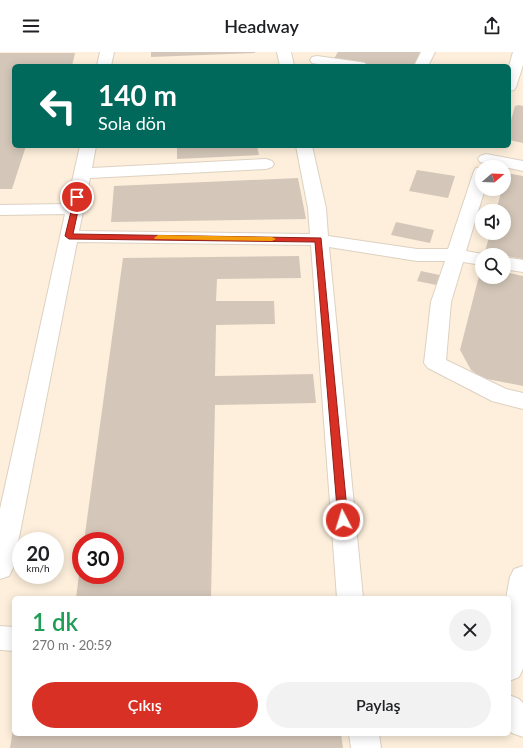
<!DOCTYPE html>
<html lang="tr">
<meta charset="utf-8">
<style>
body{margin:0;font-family:Lato,sans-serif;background:#f2f2f2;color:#202124;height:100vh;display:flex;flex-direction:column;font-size:15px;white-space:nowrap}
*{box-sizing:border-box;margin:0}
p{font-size:13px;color:#757577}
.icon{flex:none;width:22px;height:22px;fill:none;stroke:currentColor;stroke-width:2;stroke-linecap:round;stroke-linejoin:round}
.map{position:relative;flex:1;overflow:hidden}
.drawer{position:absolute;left:12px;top:544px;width:499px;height:140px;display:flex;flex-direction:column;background:#fff;border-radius:6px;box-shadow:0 2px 10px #0003}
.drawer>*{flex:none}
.banner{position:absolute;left:12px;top:12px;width:499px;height:84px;border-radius:6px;box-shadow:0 2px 10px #0003;background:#00695c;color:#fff;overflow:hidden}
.needle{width:26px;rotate:71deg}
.controls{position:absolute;left:475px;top:108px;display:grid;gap:8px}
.controls a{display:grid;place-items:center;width:36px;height:36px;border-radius:50%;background:#fff;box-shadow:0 2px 10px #0003;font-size:20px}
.speed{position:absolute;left:12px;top:480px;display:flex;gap:8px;font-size:20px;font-weight:700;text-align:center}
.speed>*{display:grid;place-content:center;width:52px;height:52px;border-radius:50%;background:#fff;box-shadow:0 2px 10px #0003;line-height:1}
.speed small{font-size:10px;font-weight:400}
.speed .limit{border:6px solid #d22;background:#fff;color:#111}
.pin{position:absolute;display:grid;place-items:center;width:34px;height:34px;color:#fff;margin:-17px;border:2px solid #fff;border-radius:50%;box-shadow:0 1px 4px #0007}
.me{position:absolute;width:44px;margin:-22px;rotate:355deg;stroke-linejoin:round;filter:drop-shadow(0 0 3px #0008)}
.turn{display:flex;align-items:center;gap:14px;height:84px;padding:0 20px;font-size:18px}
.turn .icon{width:52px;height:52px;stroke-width:2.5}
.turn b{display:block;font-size:28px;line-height:34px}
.round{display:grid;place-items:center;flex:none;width:42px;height:42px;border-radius:21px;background:#f2f2f2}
.summary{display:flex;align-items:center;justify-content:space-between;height:68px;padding:0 20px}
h1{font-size:24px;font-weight:600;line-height:30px;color:#1e9e55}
.button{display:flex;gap:8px;margin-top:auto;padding:8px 20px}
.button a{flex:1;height:46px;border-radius:24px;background:#d93025;color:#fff;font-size:16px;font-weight:600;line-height:46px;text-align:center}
.button a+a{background:#f2f2f2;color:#202124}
header{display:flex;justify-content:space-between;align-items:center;height:52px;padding:0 20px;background:#fff;font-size:18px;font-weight:600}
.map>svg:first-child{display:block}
.industrial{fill:#fdefdb;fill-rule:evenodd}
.building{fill:#d4c7b9}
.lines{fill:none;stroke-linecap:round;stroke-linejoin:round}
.minor-casing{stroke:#ddd1c2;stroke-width:2}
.minor{fill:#fff;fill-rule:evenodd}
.route{fill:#d93025;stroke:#8d1f18}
.slow{fill:#f59e0b}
</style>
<header><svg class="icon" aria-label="menu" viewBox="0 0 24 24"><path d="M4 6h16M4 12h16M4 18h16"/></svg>Headway<svg class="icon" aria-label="share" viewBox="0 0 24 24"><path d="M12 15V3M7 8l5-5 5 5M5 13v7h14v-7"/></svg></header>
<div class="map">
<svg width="523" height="696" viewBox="0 0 523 696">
<rect width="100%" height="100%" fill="#fdfaf7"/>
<path class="industrial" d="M0,0H523V696H0ZM14,14H509V94H14ZM482,115H504V137H482ZM482,159H504V181H482ZM482,203H504V225H482ZM21,489H55V523H21ZM81,489H115V523H81ZM14,546H509V682H14Z"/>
<path class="building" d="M151,0H255V1L151,5Z
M338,0H424L417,14H375L333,8Z
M0,1H75L72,14H14V94H26L12,137H0Z
M519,53L523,54V91L509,88V75L515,54Z
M177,94H257L259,103L177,107Z
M417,118L455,124L448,146L409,139Z
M506,121L523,124V207L485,200L490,181H504V159H496L502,137H504Z
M298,126L306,167L111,170L114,134Z
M396,170L434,178L430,191L391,183Z
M299,204L301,226L217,227L216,249H274L275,272L216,273L215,324L313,322L316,351L215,353L211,546H76L80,515L81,523H115V489H84L123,206Z
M481,216L482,225H504V220L523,224V334L482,326L471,318L460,298Z
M421,219L444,224L441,234L417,229Z
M13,677L14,682H341L343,696H10Z"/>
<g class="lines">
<defs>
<path id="minor" d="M100,0H114L111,14H97Z
M277,0H291L294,14H280Z
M421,0H435L428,14H414Z
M513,0H523V13L516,35L514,38L509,39V14Z
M317,4L360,10L365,11L367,14H330L312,11L310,8L312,5Z
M80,94H96L92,116L266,107L272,109L274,112L272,115L266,117L90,126L79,179L310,182L308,156L296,94H312L326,156L328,184L417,197H448L474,119L476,116L486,115H482V137H485L466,199L488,203H482V213L463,210L451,250L446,308L506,337L523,341V357L492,349L428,316L424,311L431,250L445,209H417L329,195L363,546H337L311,193L77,190L13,516L9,524L0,527V457L65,162L0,163V153L67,152Z
M486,102L523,109V119L480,110L478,107L480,104Z
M504,205L523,208V220L504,217Z
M523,514V617L519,625L509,629V546H506L510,525L514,517Z
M0,574L14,575V599L0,598Z
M509,643L519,647L523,651V685L512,681L509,678Z
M349,682H379L381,696H351Z"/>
</defs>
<use href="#minor" class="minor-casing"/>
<use href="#minor" class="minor"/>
</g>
<path class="route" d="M75,143H80L81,145L73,182L321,186L348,468L347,471L343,472L339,471L338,468L315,190L69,187L65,184Z"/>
<path class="slow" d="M158,183L272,185L276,187L272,189L155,187L154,186Z"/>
</svg>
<div class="controls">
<a><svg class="needle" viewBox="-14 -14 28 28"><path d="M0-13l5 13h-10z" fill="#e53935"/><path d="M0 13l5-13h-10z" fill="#757577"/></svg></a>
<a><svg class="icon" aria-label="sound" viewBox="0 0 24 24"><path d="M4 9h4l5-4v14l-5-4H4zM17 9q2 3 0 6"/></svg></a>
<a><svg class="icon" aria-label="search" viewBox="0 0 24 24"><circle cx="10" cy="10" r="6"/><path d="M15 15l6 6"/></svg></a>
</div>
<div class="speed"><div>20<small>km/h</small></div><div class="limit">30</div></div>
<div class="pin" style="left:77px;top:145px;background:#d93025"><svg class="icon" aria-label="arrive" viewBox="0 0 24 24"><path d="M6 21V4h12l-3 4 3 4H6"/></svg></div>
<svg class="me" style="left:343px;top:468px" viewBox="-20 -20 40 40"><circle r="17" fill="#d93025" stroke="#fff" stroke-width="3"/><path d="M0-11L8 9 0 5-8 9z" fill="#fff"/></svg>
<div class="banner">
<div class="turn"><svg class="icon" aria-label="left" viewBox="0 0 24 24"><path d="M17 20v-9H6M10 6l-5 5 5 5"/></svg><div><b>140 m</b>Sola dön</div></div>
</div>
<section class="drawer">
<div class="summary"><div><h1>1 dk</h1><p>270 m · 20:59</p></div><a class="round"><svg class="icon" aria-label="close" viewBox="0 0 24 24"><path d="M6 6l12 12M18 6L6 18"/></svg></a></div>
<div class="button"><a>Çıkış</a><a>Paylaş</a></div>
</section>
</div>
